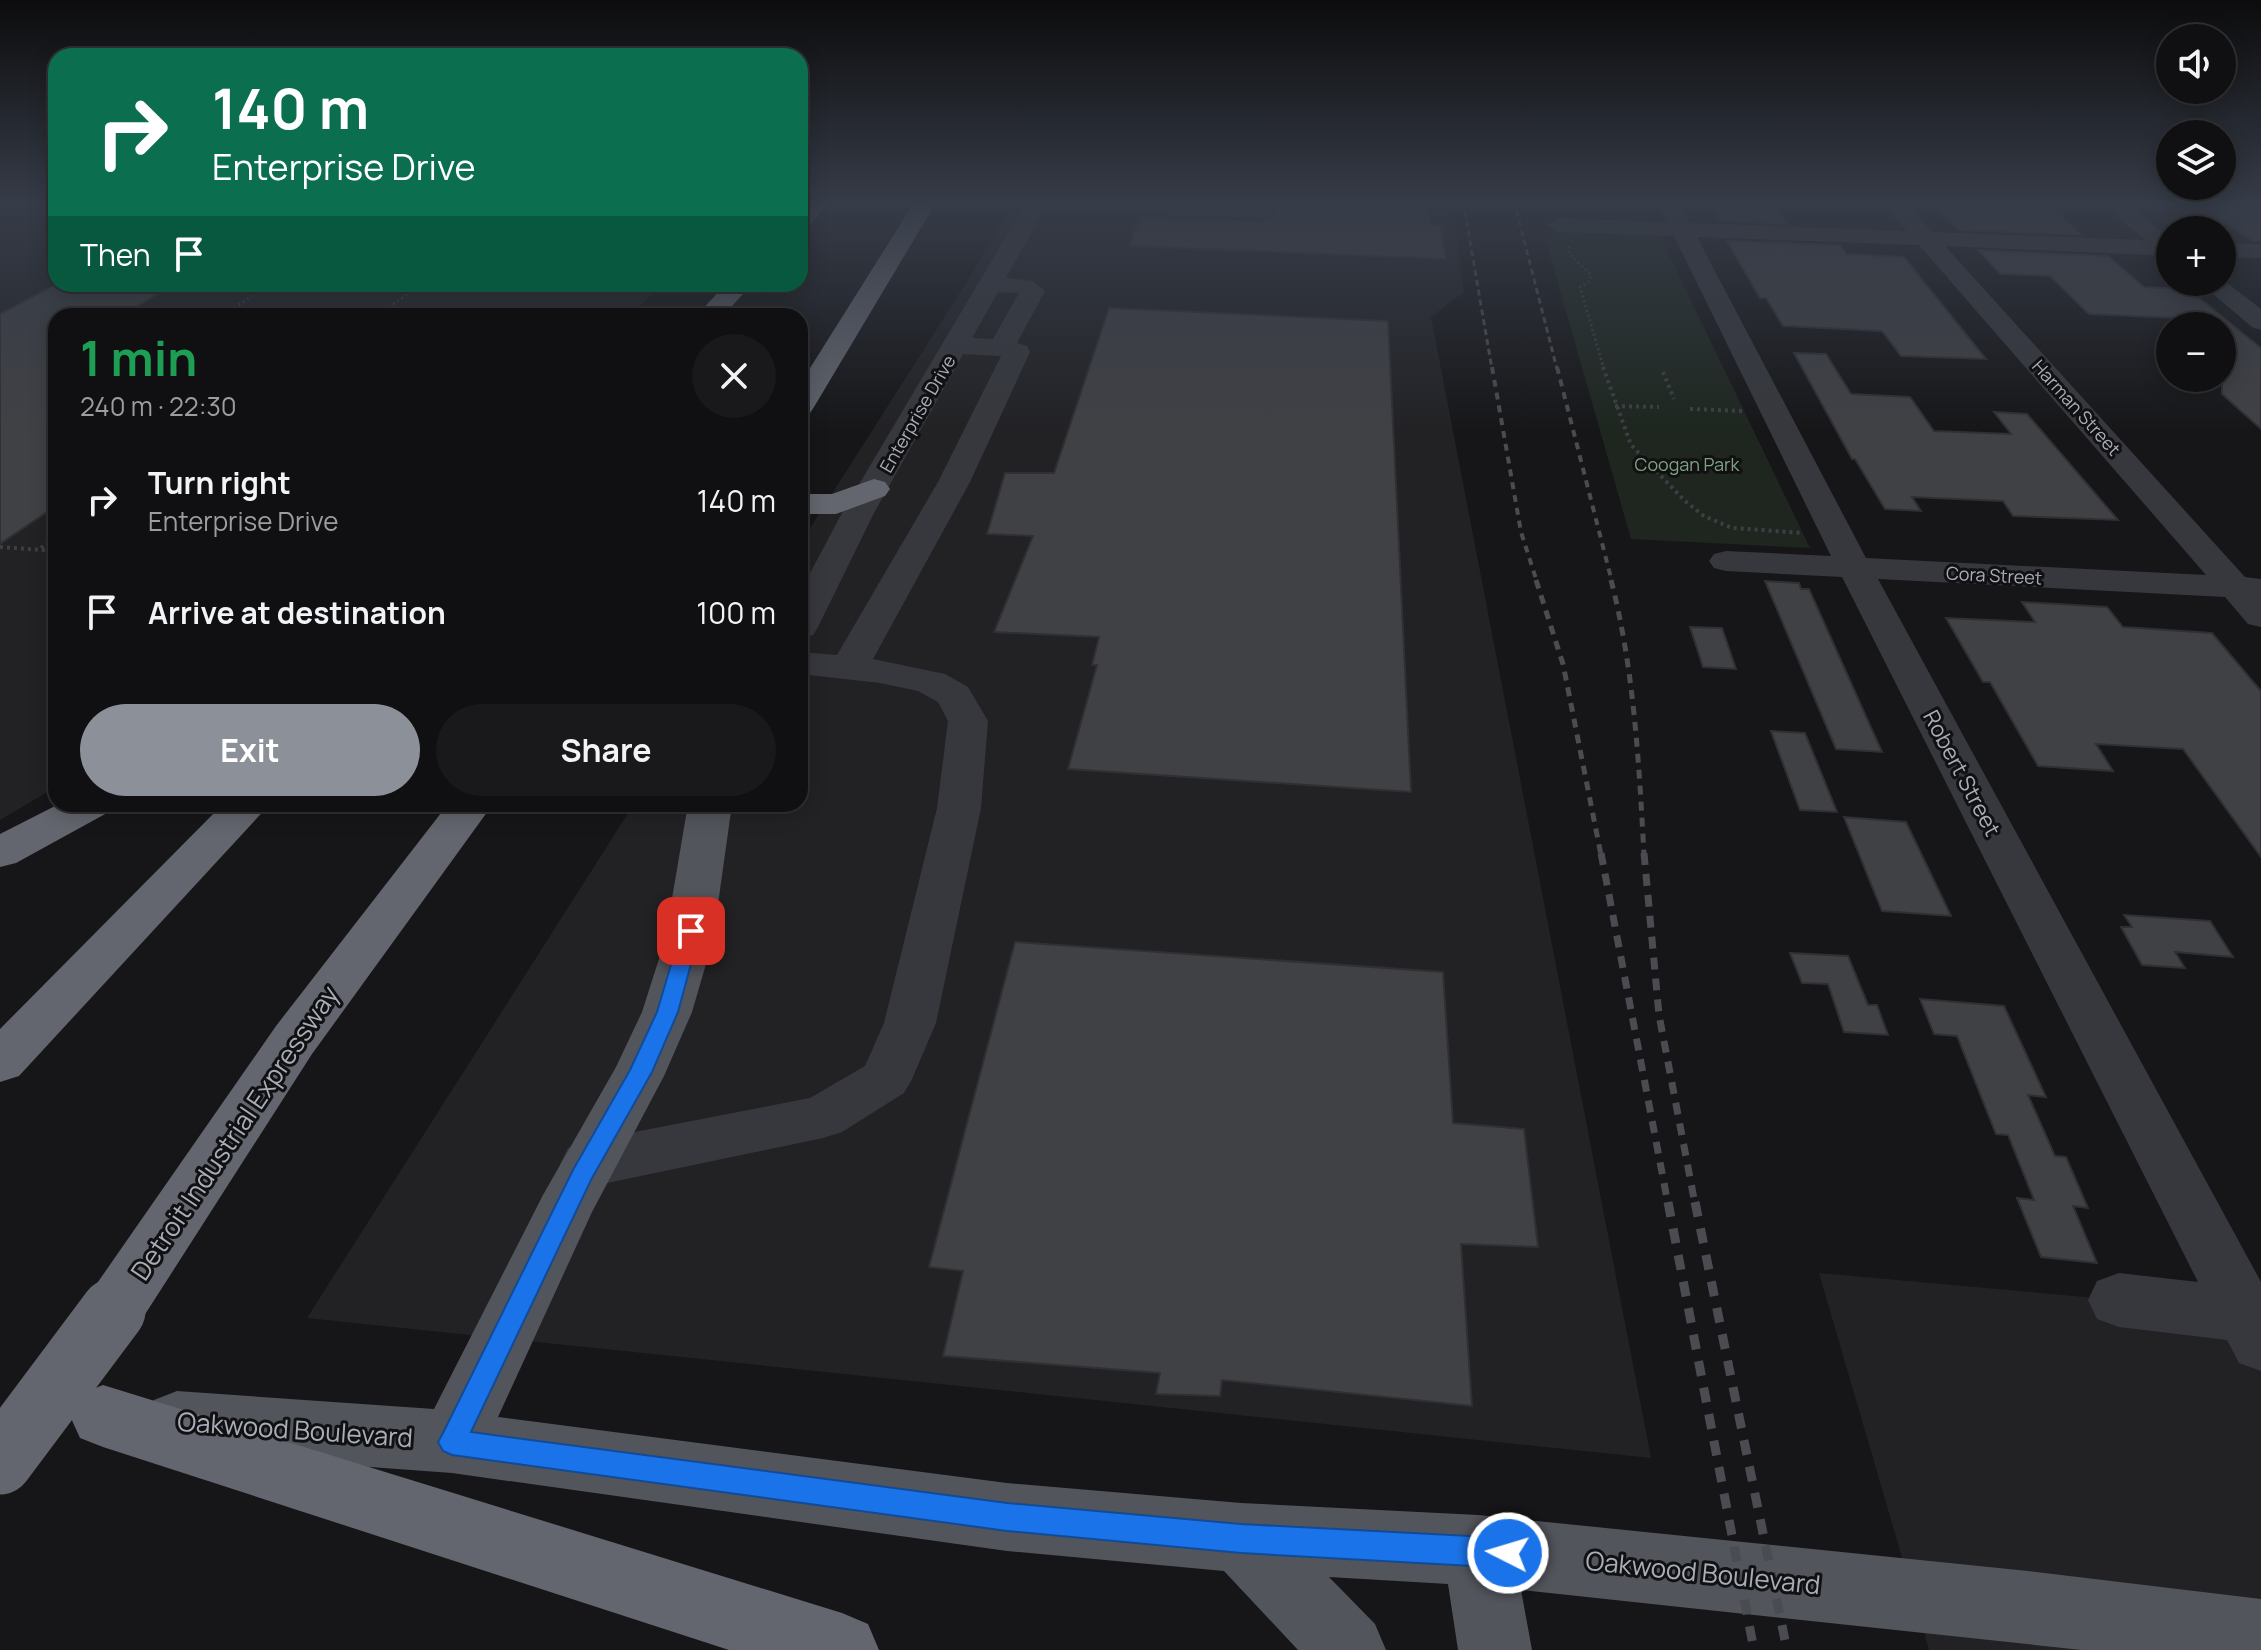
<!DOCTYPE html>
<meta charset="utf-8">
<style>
body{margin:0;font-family:Manrope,sans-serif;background:#19191b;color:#f1f3f6;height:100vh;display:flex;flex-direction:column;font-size:30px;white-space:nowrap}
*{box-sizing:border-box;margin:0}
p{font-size:26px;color:#9c9d9f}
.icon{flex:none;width:44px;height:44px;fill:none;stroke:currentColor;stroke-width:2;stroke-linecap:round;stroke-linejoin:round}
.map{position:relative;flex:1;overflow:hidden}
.panel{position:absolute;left:48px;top:308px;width:760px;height:504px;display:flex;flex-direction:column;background:#101012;border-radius:24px;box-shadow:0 4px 20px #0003,0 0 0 2px #303032}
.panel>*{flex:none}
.banner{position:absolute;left:48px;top:48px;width:760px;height:244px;border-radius:24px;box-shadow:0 4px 20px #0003,0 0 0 2px #303032;background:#0b6e4f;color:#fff;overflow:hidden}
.controls{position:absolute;left:2156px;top:24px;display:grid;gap:16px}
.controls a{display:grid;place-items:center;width:80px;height:80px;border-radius:50%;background:#101012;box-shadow:0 4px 20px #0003,0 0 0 2px #303032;font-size:40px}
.pin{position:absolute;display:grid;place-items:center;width:68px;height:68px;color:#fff;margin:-34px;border-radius:16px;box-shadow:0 4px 12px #0006}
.me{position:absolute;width:88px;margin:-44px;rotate:275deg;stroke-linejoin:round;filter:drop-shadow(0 0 6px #0008)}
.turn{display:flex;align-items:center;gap:28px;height:168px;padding:0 32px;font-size:36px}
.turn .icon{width:104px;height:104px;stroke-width:2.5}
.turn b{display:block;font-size:56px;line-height:68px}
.then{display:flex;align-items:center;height:76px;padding:0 32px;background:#0003;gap:16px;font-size:30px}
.round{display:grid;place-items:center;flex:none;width:84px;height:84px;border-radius:42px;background:#19191b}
.summary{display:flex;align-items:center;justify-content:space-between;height:136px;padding:0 32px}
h1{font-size:48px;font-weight:700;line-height:60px;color:#1e9e55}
.action{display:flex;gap:16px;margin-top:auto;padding:16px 32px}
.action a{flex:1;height:92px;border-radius:48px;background:#8c9099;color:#fff;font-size:32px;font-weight:700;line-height:92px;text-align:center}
.action a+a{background:#19191b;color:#f1f3f6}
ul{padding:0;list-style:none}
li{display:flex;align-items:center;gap:24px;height:112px;padding:0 32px}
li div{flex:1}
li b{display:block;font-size:30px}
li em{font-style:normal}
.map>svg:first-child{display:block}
.built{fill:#222225}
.green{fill:#1e261f}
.building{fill:#404145;stroke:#303034;stroke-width:2}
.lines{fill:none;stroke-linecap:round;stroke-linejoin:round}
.path-far1{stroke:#3d3f44;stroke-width:3;stroke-dasharray:2 3;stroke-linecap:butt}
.path{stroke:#3d3f44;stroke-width:4;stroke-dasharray:3 4;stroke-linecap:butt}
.minor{fill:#37383d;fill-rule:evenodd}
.major{fill:#53555c;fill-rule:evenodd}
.highway{fill:#63666e;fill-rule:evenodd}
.rail-far4{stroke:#4a4c52;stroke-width:3;stroke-dasharray:6 4;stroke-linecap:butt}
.rail-far3{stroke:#4a4c52;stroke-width:4;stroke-dasharray:7 6;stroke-linecap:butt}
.rail-far2{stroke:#4a4c52;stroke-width:5;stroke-dasharray:9 7;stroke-linecap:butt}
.rail-far1{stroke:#4a4c52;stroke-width:7;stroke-dasharray:12 9;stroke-linecap:butt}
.rail{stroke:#4a4c52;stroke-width:9;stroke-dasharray:15 12;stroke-linecap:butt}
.highway-bridge{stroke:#63666e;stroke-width:65}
.route{fill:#1a73e8;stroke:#114b97;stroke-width:2}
.labels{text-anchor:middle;stroke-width:6;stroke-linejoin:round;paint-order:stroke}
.far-street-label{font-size:18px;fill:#a8adb8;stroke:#111113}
.far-park-label{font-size:18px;fill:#7fa381;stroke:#111113}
.street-label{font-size:22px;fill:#a8adb8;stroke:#111113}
.near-street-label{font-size:26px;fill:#a8adb8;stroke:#111113}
</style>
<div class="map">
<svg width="2261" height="1650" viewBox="0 0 2261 1650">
<rect width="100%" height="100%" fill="#161618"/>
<path class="built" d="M0,201H56V284H662L630,316H56V787L0,820Z
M1014,201H1451L1464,292L1431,317L1651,1458L307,1318L634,804H800V544L975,269Z
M1819,1273L2119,1300L2261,1343V1650H1929Z"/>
<path class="green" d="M1543,231L1659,234L1810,548L1631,539Z"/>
<path class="building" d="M1264,201H1427L1430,225L1440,226L1446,259L1129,246L1140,217L1263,221L1277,212Z
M1709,201L1774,204L1787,224L1720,221Z
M1978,201H2043L2082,235L1960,230L1929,203L1981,204Z
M2201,205L2261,207V241H2252Z
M1727,241L1840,245L1847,254L1904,257L1986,359L1901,356L1882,331L1783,326L1766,298H1760Z
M1978,250L2108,256L2144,287L2188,289L2261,348V429L2222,394V320L2089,314L2050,276L2000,274Z
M56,284L166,289L121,316H56V506L0,544V314Z
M1109,308L1388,321L1411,792L1068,769L1097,665H1092L1099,637L994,632L1033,536L987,534L1005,473H1054Z
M1794,353L1826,354L1851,394L1910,397L1934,431L2011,434L1994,412L2027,414L2118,520L2013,516L2003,501L1912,497L1921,511L1885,509L1855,459H1852Z
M1765,581L1799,583L1801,589H1809L1882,752L1836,749Z
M2022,602L2107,607L2123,627L2212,633L2261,691V857L2183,749L2096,744L2113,771L2038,766L1990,682H1983L1946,618L2035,622Z
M1690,627L1722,628L1736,669L1703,667Z
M1771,731L1805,733L1837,812L1800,810Z
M1844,817L1906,822L1951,916L1882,911Z
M2124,915L2210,921L2233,957L2175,952L2185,968L2142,965L2121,927H2132Z
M1015,942L1443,972L1453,1123L1524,1129L1538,1247L1461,1244L1472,1406L1222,1380L1220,1396L1156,1394L1160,1373L943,1356L963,1271L929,1267Z
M1790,953L1848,956L1868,1005H1877L1888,1035L1844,1032L1828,984L1802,983Z
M1920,999L2004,1006L2046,1097L2028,1095L2055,1156L2066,1157L2088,1208L2073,1206L2097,1263L2041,1257L2017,1198L2034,1200L2008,1135L1996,1134L1957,1036L1934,1034Z"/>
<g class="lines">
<path class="path-far1" d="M1569,246V254L1591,275L1590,281L1580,287L1604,369
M222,316L252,296
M377,316L420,285"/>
<path class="path" d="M1603,367L1631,445L1685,501L1704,516L1732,528L1802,533
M1663,372L1674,399
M1615,406L1659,407
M1690,409L1745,411
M0,547L56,551
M41,548L56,535"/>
<path class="minor" d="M1027,201L1263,204L1274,211L1263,218L1044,210L1006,278L1033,281L1045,291L1017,343L1027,346L1030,352L970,482L873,659L945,674L968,687L988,721L981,808L936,1023L912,1079L904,1093L842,1132L823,1138L588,1187L568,1180L560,1164L568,1148L588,1141L810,1098L865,1066L884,1023L937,808L948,721L938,702L918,691L880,683L800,674V652L837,655L938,482L1001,356L963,354L874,513L818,627L813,635L800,638V592L842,513ZM998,292L1019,293L993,339L972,338Z
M1656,201H1678L1689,223L1907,231L1881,201H1904L1932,232L2145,240L2099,201H2124L2170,238V256L1945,246L2245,577L2261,579V627L2248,624L2225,597L1878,579L2261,1282V1371L2239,1363L2227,1340L2119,1327L2097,1319L2088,1300L2097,1281L2119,1273L2198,1282L1842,577L1726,571L1714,568L1709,561L1714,554L1726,551L1831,556L1674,236L1558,232L1547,225L1558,218L1667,222ZM1697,237L1919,245L2206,575L1866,558Z
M2222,243L2261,244V258L2222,257Z
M2222,279L2261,309V330L2252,327L2199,282H2222Z"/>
<path class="major" d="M688,804H732L713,940L692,1012L664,1076L592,1212L498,1417L1007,1483L1241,1503L1478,1515L2028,1571L2261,1599V1650H2082L1521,1590L1532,1650H1458L1448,1584L1329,1577L1375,1624L1386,1650H1298L1224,1571L1007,1551L452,1473L177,1453L154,1444L144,1422L154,1400L177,1391L434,1409L543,1195L616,1067L642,1012L665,940Z"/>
<path class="highway" d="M808,201H831L808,227L800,229V209Z
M915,201H937L814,407L810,413L800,416V384Z
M726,284H752L723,316H696Z
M874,479L885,482L890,489L885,496L836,514H800V494H832Z
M59,804H114L107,813L16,863L0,867V834Z
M223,804H270L19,1076L0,1082V1029Z
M448,804H493L312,1054L135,1330L113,1338L91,1330L82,1311L91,1292L276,1026Z
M103,1385L842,1613L868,1624L879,1650H729L103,1447L80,1438L70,1416L80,1394Z"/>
<path class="rail-far4" d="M1463,201L1492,369
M1514,201L1557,369"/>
<path class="rail-far3" d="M1492,367L1521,532L1537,582
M1557,367L1612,582"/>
<path class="rail-far2" d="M1536,580L1563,664L1601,855
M1611,580C1634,669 1639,763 1644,855"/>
<path class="rail-far1" d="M1601,853L1668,1204
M1644,853L1659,1015L1695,1204"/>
<path class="rail" d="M1668,1202L1754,1650
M1695,1202L1787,1650"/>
<path class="highway-bridge" d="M0,1462L113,1311"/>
</g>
<linearGradient id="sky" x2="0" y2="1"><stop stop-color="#0c0c0d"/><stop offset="0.47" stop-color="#363c48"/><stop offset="1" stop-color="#363c48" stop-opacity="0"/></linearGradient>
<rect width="2261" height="432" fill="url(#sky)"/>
<path class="route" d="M691,924L700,931L678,1012L652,1072L591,1180L471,1432L1007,1503L1241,1524L1508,1538L1519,1543L1523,1553L1519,1563L1508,1568L1241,1553L1007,1531L452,1455L443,1451L438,1442L443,1433L573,1170L630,1070L657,1012L681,931Z"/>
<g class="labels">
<g class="far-street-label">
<text transform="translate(2076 408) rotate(48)" y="6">Harman Street</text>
<text transform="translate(918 414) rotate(-60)" y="6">Enterprise Drive</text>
<text transform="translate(1994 576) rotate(3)" y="6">Cora Street</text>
</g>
<g class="far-park-label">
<text x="1687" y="471">Coogan Park</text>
</g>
<g class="street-label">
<text transform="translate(1962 773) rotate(62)" y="8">Robert Street</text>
</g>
<g class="near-street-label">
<text transform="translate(235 1133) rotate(-56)" y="9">Detroit Industrial Expressway</text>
<text transform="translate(295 1430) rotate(4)" y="9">Oakwood Boulevard</text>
<text transform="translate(1703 1573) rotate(6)" y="9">Oakwood Boulevard</text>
</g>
</g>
</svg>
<div class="controls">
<a><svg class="icon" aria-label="sound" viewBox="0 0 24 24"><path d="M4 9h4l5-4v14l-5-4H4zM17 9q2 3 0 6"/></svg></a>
<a><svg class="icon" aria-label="layers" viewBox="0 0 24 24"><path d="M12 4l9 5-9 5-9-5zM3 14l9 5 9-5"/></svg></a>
<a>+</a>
<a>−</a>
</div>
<div class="pin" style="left:691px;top:931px;background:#d93025"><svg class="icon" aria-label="arrive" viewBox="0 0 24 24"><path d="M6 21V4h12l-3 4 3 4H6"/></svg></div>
<svg class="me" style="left:1508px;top:1553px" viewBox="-20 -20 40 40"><circle r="17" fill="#1a73e8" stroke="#fff" stroke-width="3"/><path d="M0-11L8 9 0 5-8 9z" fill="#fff"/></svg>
<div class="banner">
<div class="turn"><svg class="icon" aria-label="right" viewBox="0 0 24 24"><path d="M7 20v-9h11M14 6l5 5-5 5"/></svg><div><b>140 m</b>Enterprise Drive</div></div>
<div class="then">Then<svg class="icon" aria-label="arrive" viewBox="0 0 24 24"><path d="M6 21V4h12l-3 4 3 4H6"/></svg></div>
</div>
<section class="panel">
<div class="summary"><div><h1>1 min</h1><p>240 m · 22:30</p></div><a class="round"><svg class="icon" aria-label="close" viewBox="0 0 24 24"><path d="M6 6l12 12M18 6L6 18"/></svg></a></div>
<ul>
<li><svg class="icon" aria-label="right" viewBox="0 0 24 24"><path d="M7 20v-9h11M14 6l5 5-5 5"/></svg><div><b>Turn right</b><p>Enterprise Drive</p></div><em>140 m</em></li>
<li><svg class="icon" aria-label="arrive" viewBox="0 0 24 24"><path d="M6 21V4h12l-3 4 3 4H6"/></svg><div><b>Arrive at destination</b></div><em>100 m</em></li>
</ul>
<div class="action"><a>Exit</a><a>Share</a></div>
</section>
</div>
